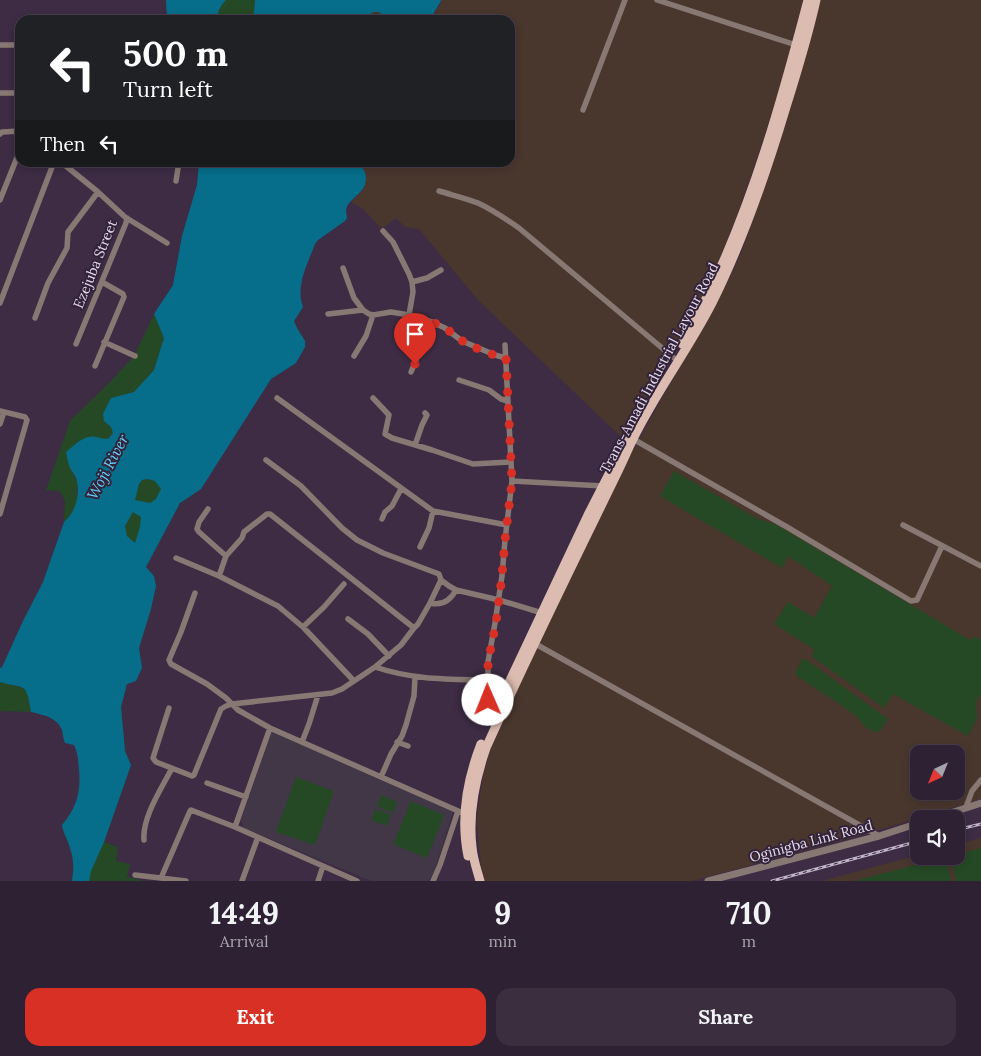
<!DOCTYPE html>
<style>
body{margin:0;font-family:Lora,serif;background:#3a2e3f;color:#f1f3f6;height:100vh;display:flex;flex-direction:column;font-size:19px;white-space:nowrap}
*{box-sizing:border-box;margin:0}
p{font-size:16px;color:#a7a3ac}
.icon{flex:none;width:28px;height:28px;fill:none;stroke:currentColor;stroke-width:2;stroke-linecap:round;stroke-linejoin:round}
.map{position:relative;height:881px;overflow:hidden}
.drawer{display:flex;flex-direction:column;background:#2e2133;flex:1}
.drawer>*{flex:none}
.banner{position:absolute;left:15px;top:15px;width:500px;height:152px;border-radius:15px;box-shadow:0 2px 8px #0003,0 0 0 1px #493e4e;background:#202124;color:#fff;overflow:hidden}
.needle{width:32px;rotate:223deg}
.tools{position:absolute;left:910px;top:745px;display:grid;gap:10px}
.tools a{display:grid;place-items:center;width:55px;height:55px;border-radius:10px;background:#2e2133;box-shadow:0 2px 8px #0003,0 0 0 1px #493e4e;font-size:25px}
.pin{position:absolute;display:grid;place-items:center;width:42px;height:42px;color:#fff;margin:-51px -21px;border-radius:50% 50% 50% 0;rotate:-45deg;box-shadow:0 0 5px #0007}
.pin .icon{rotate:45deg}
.me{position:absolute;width:55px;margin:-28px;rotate:359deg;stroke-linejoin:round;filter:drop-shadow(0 0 4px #0008)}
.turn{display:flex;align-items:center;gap:18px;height:105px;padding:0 25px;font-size:22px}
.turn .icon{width:65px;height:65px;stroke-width:2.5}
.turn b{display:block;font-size:35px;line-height:42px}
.then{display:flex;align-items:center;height:48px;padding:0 25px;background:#0003;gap:10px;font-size:19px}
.eta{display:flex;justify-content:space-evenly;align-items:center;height:85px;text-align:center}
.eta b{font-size:30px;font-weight:800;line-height:35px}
.action{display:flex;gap:10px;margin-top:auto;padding:10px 25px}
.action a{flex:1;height:58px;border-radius:15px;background:#d93025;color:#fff;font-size:20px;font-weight:800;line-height:58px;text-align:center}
.action a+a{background:#3a2e3f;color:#f1f3f6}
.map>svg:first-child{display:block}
.industrial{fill:#49372e;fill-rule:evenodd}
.education{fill:#413747}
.green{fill:#264925}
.water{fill:#066e8b;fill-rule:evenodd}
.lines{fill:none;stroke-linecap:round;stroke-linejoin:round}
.minor{stroke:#887873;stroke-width:5.5}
.tertiary{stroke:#887873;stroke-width:7}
.primary{stroke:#dcbcb1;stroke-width:9}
.rail-casing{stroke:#c0b4c6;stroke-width:3}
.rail{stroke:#33233a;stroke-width:1;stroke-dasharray:4;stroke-linecap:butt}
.route{stroke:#d93025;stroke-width:9;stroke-dasharray:0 16.2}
.labels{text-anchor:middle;stroke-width:4;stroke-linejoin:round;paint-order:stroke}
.street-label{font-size:14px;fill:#e5daea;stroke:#33233a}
.water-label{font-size:15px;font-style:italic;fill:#61d2fb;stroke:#33233a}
</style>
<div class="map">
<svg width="981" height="881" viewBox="0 0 981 881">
<rect width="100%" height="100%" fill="#3d2c44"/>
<path class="industrial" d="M441,0H803L781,83L764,138L738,213L716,268L686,329L622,438L478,300L419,229L405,227L396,218L382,229L362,208L351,202L362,191L365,184L366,178L365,171L356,163L510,162V20H434L433,16L436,9L440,5Z
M819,0H981V799L866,834L692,881H485L481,867L477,823L478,809L483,777L490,750L501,723L615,483L639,439L729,279L741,253L758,205ZM919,754H956V791H919Z
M374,11L380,12L384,16L386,20H364L369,14Z
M981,838V881H821L919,855V856H956V845Z"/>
<path class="education" d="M272,731L453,812L435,869L429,881H371L244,828L241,821Z"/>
<path class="green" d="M226,0H255L254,12L251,20H217C217,12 221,5 226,0Z
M154,314L164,338L154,370L134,392L111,398L104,421L111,427L113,433L108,439H100L70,467L77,481V501L73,511L68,518L64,522L65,500L59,491L46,490L70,421L112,380L134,356Z
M674,471L758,519L775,524L970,640L973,638L975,636L981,640V695L976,702L977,719L968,736L893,694L884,708L811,656L815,650L774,624L788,602L814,618L832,586L788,556L782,568L660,496Z
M148,479L201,489L180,503L145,567L135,544L127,536L125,526C127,522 131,516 133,511C136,501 135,489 142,480Z
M804,658L888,719L880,731L876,732L866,728L856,716L838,703L798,677L795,673L801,661Z
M0,682C25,690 27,681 31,712L0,711Z
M127,684L121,707L125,751L131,765L104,842L118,847L116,861L130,864L127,877L144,881H86L108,735Z
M296,777L334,791L315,845L276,832Z
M381,795L397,802L393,813L377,806Z
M411,801L444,815L427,858L393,844Z
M376,809L391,815L386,826L371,820Z
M981,848V881H956L951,860L952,856H956V855Z
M942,858C949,862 949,873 951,881H854Z"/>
<path class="water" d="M166,0H226C221,5 217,12 217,20H167Z
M255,0H441C439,7 431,12 434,20H386C379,7 372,11 364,20H251L254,12Z
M356,163C363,167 366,171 366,179C365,195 348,198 346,210C346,211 347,217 347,218L345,221L318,240L315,244C308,263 295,286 303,307L294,321L297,328L305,341V347L296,363L271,379L201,489L180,503L146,567L154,576L156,586L151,609L139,648L142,668L136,681L127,684L121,707L125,751L131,765L104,842L91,871L89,881H72C74,867 74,859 69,845C67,838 63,833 62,825C77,807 81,792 79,769C78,760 78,753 74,745L65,743C63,739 63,734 62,730C57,717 43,715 31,712C26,680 25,690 0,682V668L2,667L23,621L43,582L64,522C75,513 80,496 77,482C77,477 72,472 70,468C68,463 67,457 66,452C74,446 84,434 96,437C101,438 103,439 108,439L113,433L111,427L104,421L103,414L111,398L134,392L154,370L164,338L154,314L173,285L182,236L197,185L199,163ZM148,479L155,481L161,489L156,499L150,503L135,500L139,484L142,480ZM133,512L141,517L140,527L135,543L127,536L125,526Z"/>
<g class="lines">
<path class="minor" d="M657,0L796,45
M0,45H20
M0,93H20
M583,110L625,0
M0,134L2,132L20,131
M61,162L98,192L125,217L167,243
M176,181L179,162
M439,191C452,195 465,198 478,203C493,210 506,219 519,228L674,358
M0,200L20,150
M383,231L393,242L409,274L412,282L413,292L409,315
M343,268L354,298L363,310L369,314L373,315L391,312L409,315L432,322L445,328L462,341L495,355L506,358
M412,282L427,278L441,270
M0,303L54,162
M328,314L363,310
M35,318L48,283L67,248L68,232L98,192
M104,342L135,356
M76,344L126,223L127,218
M354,356L366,336L373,315
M95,366L124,297L123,294L102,282
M411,372L416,360V349L419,338V318
M459,380L489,390L501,399L508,401
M277,398L433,511L507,525
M373,398L389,415L385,434L392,438L432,450L473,464L511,462
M0,411L25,417L27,420L0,514
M0,424L4,412
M633,439L787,527L911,601L917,600L942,546
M415,445L422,425L427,415L425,413
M266,460L301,486L342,528L357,540L383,553L439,574L441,580L449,586L456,590L499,600L542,613
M512,481L603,486
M208,509L199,522L197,529L199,532L226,556
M382,519L385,512L392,506L401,489
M903,525L981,566
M420,547L429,528L433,511
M176,558L219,576L278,606L304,628L354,681
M219,576L226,556L242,538L244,532L267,514H270L414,628
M195,593L181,632L169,660L171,664L207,684L226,698L238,710L270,728L465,814
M430,603C442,606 450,601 456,590
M348,619L368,634L389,656
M303,627L324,607L344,584
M532,642L879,836
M375,667C414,680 447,679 488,680
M169,708L153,758L156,762L192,776L194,775L221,709L226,706L232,704L332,693L342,689L375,667L401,645L414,628L418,624L430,603L441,580
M495,712L488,700V662L495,623L502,576L505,540L512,481L505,345
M302,742L309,724L318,695
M397,742L408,746
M381,777L391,754L402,736L406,725L414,696L415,677
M207,783L246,797
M966,807L972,791L981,780
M235,827L270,728
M144,840C142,817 162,788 172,768
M135,875L186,881
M161,878L190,811L191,810L235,827L357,881
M242,881L258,837
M318,881L323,866
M433,881L440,865L458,811"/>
<path class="tertiary" d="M932,819L981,803
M708,881L879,836L919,823"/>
<path class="primary" d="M682,344C692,328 700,310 709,293C754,200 782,99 808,0
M506,689L589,513L629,435
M468,856C460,817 467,780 481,744
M480,881C477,870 473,859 472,847C468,813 475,780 486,748C528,654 574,562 619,469C624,459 628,449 633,439C656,392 688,350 712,303C743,241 766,174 786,107C797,72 808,36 816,0"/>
<defs>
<path id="rail" d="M956,830L981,824
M772,881L919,841"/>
</defs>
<use href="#rail" class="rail-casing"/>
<use href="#rail" class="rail"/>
</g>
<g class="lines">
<path class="route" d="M415,364L416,356V349L419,338L418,318C427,321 437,323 445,328C450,331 453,335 458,338C469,346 493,356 506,358L512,481L505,540L502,576L496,623L488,662V700"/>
</g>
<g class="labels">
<g class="street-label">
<text transform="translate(95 264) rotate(-68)" y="5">Ezejuba Street</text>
<text transform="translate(659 368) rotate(-62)" y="5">Trans-Amadi Industrial Layour Road</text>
<text transform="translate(811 841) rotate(-15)" y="5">Oginigba Link Road</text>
</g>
<g class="water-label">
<text transform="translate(108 467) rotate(-62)" y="5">Woji River</text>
</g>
</g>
</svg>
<div class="tools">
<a><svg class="needle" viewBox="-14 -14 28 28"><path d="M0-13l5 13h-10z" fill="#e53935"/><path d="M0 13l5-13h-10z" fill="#a7a3ac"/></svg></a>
<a><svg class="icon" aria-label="sound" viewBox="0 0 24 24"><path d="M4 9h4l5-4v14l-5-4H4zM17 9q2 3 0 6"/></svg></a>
</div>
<div class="pin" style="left:415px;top:364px;background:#d93025"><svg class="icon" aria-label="arrive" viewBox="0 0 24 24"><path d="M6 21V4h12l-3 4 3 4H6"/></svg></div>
<svg class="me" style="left:488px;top:700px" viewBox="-20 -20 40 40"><circle r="19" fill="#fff"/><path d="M0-13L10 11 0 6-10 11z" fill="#d93025"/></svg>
<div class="banner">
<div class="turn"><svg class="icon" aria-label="left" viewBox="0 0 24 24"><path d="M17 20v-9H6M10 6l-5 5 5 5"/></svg><div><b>500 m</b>Turn left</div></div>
<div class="then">Then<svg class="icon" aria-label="left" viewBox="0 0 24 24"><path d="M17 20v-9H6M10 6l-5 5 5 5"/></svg></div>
</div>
</div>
<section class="drawer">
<div class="eta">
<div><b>14:49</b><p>Arrival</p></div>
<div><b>9</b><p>min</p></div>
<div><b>710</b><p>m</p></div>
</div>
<div class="action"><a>Exit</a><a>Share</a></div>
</section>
